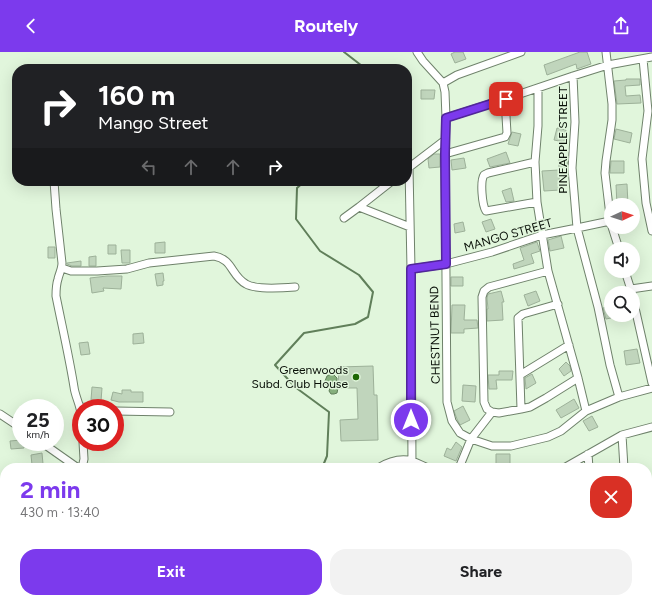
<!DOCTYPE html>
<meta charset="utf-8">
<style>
body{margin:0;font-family:Figtree,sans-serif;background:#f2f2f2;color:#202124;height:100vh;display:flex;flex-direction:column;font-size:15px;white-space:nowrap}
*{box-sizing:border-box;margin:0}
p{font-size:13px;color:#757577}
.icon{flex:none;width:22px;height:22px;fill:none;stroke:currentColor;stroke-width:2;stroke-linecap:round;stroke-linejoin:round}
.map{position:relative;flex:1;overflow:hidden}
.drawer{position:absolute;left:0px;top:411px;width:652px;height:140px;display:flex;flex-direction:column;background:#fff;border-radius:16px 16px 0 0;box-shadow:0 4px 16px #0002}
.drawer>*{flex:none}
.top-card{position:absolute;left:12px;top:12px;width:400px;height:122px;border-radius:16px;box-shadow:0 4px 16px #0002;background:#202124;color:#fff;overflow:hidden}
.needle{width:26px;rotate:87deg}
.fabs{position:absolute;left:604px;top:146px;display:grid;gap:8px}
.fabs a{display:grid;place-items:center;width:36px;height:36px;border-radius:50%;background:#fff;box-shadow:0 4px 16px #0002;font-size:20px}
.speed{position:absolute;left:12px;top:347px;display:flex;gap:8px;font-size:20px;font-weight:700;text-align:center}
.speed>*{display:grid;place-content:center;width:52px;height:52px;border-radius:50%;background:#fff;box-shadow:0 4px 16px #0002;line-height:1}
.speed small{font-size:10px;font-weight:400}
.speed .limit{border:6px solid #d22;background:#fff;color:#111}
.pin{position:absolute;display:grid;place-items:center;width:34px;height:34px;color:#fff;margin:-17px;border-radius:8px;box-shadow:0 2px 6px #0006}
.me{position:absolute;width:44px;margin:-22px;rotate:0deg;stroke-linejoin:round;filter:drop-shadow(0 0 3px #0008)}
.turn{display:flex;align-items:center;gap:14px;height:84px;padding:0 20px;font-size:18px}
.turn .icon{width:52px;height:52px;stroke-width:2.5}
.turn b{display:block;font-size:28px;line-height:34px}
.lanes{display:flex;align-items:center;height:38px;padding:0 20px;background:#0003;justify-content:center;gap:20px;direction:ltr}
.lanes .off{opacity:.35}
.round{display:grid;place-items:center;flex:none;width:42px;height:42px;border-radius:16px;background:#f2f2f2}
.head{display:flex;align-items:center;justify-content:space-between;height:68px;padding:0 20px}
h1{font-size:24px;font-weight:700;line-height:30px;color:#7c3aed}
.primary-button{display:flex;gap:8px;margin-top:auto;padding:8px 20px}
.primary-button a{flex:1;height:46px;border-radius:16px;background:#7c3aed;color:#fff;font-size:16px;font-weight:700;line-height:46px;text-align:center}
.primary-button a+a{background:#f2f2f2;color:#202124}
header{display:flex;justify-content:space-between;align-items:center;height:52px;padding:0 20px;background:#7c3aed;color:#fff;font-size:18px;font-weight:700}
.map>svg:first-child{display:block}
.water{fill:#86af7d;stroke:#607f5a}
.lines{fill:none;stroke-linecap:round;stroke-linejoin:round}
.stream{stroke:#607f5a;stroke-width:2}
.building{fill:#c0d5bc;stroke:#9db199}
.minor-casing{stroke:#6f826b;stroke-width:9}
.minor{stroke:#fff;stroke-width:7}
.route-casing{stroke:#51269a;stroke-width:10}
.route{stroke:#7c3aed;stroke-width:7}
.poi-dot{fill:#1d6804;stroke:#e1f6dc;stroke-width:1.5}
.labels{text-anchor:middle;stroke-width:3;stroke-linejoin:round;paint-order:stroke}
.street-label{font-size:12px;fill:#080f07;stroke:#e1f6dc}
.poi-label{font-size:12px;fill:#080f07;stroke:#e1f6dc;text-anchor:end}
</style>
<header><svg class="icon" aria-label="back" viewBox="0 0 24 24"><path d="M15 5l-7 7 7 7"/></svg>Routely<svg class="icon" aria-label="share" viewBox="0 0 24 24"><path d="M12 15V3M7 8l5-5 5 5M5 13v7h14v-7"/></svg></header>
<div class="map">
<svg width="652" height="551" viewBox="0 0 652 551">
<rect width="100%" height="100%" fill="#e1f6dc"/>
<path class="water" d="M331,322L334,323L337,326V334L338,336L337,341L334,342H331L329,339L330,336L326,333L325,329L327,324Z"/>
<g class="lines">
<path class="stream" d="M344,0L366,17
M305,129L297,136L296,167L320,199L359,223L373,240L368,265L355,272L304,281L275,313L295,335L329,360L327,404L322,416
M291,546L295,551"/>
</g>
<path class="building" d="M455,0H463L466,7L455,11L451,2Z
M580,0H587L591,12L577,17L576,12L547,23L544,13Z
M626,27H640V33L625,34L626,44L640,43L641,51L617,52L614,29L626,28Z
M421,38H435L434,47H421Z
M557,76L566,78L564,90L554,88Z
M616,77L632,81L630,91L614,87Z
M512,80L521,82L518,94L508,92Z
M506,100L510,111L490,115L487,107Z
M434,102H440V115L429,116L428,107Z
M464,106L466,116L452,118L451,108Z
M559,107H568V124H559L560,138L544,139L542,119L559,118Z
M611,109H624V121H610Z
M627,132L628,153H617L616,133Z
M511,136L514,149L506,150L502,139Z
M491,167L495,177L486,180L482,170Z
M463,170L465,179L455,181L454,172Z
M561,184L564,196L550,199L548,188Z
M165,190V201H155V191Z
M537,190L540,199L531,202L534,211L514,217L513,212L524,208L520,196Z
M108,193H116V202H108Z
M48,195H55V206H48Z
M121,198H130V211H122Z
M96,204V214H89V205Z
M81,209V214H72L67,212V211Z
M163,221L164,229H163V233L157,234L155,222Z
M107,224H122L121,237L103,236L104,239L92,241L90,226Z
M451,225H463V234H451Z
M501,239L504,250H502L503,268L487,269V257H488L487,246L488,242Z
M536,239L540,249L528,254L524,243Z
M452,253H465L464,268H477L478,276L464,277V281H451Z
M611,254V266L606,267L603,256Z
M143,281L144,291L133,292V282Z
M88,290L90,302L81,303L79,291Z
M637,297L640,311L626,313L624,299Z
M566,310L570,314L571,319L564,324L559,317Z
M373,314L374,343H377L378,388L341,389L340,368L358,367L357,336H339L338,315Z
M499,319H513L512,328H496L497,337H489L488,323H499Z
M532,322L536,331L526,337L525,326Z
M463,333L476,334L475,350L462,349Z
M92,335L102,336L101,349L91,348Z
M122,338H131V340H143V350H119L111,348L113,340L122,342Z
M574,347L579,356L561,366L556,358Z
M463,354L470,368L460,373L457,367L454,359Z
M592,364L598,375L589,379L583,369Z
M21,388V390H24V396L11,397L10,389Z
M456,390L462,395L456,409L444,404L447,396L451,398Z
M42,401L43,412L32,413L31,403Z
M496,402H510V413H496Z
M647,431H652V449H647Z
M604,546H618V551H605Z"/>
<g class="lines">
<defs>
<path id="minor" d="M417,0L423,9L443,31L445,40L446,66L445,102L447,350L452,369L460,381L471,387L492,394H511L548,385L561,379L586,359L619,345L652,336
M606,0L612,52V68L606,109L605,121L611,172
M643,7L648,59L642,107L646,151L652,179
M573,24L575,70L572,116L577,176L598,255L610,313L619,345
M443,31L457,23L521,0
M538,36V74L535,110L537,150L548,219L578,326L586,359
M446,66L505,47L573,24L608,13L652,5
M445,102L505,85L507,81L505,47
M535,110L488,121L484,123C480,129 482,153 486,159L537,150
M409,115L411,217L412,416
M407,117L445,88
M54,129L56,157L62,211C62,217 59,222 58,227C56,233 56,238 56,244C62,274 69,304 74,335C75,344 80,352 81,362
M359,155L410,175
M344,166L359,155L392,129
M612,175L619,197
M62,216L71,219H97L127,217L149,211L214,204C233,207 231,224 246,232C256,238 283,236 295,235
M411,217L446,212L492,200L542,183L577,176L610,169
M548,219L489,235L484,239L482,245L484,350L487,357L492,360L499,361L521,357L530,355L546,346L578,326
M625,219L632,241
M631,237L652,234
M633,247L652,331
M520,323L569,293
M80,355L96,356
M521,357L518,266L523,262L558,252
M115,359L170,360
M0,362L21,376
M622,383L624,416
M41,390L78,416
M588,402L589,416
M82,416L84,407L83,390
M378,416C388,410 401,406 412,409C418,411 423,414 428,416
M459,416L471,387L492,360
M564,416L622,383L652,375
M139,546C145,550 153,548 159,546
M185,546L189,551
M364,546L370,551
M423,546V551
M458,546V551
M493,546V551
M529,546V551
M563,546V551
M599,546L600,551
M633,546L634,551"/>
</defs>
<use href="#minor" class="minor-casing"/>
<use href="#minor" class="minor"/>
</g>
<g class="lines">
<defs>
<path id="route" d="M411,368V217L446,212L445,102L446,66L506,47"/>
</defs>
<use href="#route" class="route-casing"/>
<use href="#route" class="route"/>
</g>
<circle class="poi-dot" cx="356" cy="325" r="4"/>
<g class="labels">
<g class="street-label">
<text transform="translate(563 88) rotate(-90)" y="4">PINEAPPLE STREET</text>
<text transform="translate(508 183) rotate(-16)" y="4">MANGO STREET</text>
<text transform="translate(435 283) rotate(-91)" y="4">CHESTNUT BEND</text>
</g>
<g class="poi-label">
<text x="348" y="322">Greenwoods<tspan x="348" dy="14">Subd. Club House</tspan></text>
</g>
</g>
</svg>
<div class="fabs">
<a><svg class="needle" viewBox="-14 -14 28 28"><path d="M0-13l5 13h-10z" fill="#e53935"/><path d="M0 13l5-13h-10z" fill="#757577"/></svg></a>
<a><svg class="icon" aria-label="sound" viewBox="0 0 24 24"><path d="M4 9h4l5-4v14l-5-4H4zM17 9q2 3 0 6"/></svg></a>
<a><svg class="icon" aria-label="search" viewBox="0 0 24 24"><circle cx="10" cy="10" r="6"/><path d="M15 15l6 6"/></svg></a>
</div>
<div class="speed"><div>25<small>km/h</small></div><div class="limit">30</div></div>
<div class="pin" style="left:506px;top:47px;background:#d93025"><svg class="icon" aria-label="arrive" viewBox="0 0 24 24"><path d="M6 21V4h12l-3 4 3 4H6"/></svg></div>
<svg class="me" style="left:411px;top:368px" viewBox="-20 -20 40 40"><circle r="17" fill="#7c3aed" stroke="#fff" stroke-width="3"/><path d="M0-11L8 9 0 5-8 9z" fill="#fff"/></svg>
<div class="top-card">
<div class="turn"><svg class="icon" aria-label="right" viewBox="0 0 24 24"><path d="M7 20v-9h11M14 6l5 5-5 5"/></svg><div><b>160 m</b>Mango Street</div></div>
<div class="lanes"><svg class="icon off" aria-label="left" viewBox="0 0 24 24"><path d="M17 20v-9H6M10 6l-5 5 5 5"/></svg><svg class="icon off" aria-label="ahead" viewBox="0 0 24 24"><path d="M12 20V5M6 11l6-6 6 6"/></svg><svg class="icon off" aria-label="ahead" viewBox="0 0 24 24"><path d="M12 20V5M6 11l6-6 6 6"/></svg><svg class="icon" aria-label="right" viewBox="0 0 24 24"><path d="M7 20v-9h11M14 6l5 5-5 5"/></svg></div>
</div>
<section class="drawer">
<div class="head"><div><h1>2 min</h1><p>430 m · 13:40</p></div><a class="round" style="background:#d93025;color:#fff"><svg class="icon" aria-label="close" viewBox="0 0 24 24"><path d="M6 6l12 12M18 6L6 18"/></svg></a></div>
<div class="primary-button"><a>Exit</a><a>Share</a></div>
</section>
</div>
